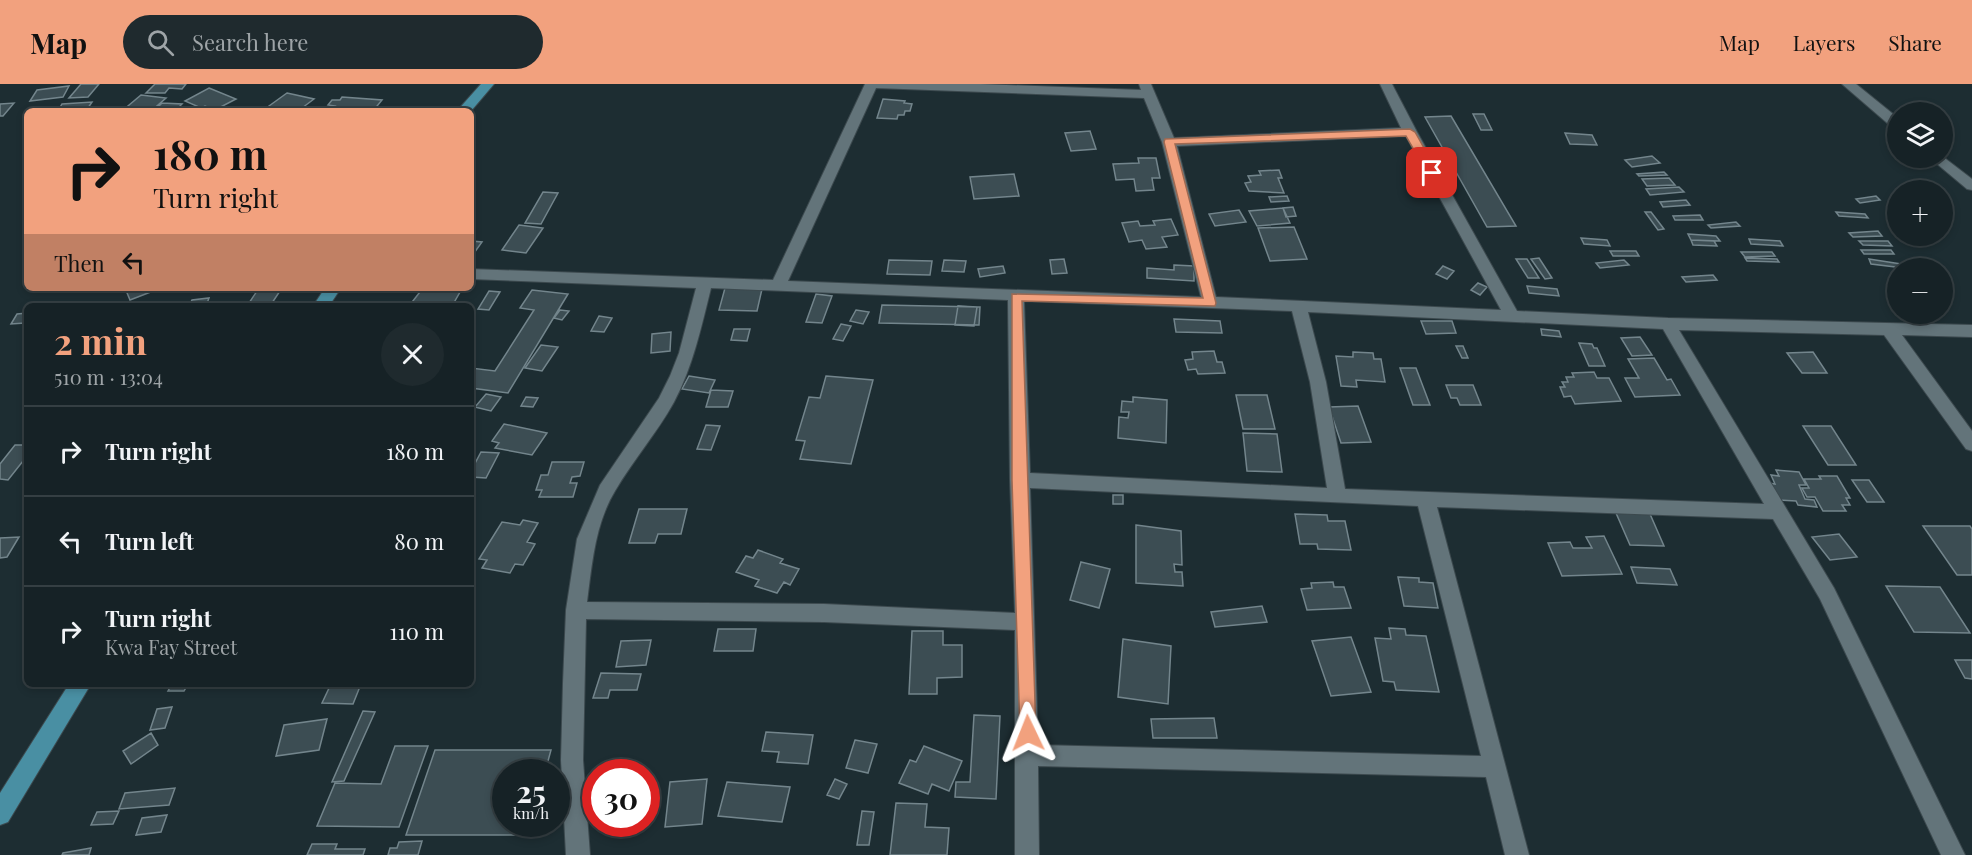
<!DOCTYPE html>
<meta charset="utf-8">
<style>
body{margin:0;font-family:"Playfair Display",serif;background:#1f2a2e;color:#f1f3f6;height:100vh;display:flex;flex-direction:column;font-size:22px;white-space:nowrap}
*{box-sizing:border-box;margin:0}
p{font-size:20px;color:#9ea4a7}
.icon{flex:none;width:33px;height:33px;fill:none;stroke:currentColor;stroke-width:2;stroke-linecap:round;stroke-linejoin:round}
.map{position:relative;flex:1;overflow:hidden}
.side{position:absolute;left:24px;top:219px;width:450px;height:384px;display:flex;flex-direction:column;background:#162226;border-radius:9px;box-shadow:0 3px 9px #0003,0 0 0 2px #353f43}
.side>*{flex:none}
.top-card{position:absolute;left:24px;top:24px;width:450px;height:183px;border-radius:9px;box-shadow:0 3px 9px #0003,0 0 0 2px #353f43;background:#f2a17e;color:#111;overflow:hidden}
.tools{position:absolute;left:1887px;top:18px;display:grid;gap:12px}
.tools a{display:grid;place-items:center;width:66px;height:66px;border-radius:50%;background:#162226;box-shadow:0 3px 9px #0003,0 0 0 2px #353f43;font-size:30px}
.speed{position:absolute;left:492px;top:675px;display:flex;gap:12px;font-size:30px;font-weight:700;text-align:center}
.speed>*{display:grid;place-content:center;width:78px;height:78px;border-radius:50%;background:#162226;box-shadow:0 3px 9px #0003,0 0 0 2px #353f43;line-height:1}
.speed small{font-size:15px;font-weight:400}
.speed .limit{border:9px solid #d22;background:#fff;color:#111}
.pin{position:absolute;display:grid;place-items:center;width:51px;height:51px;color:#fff;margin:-26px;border-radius:12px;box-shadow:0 3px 9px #0006}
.me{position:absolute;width:66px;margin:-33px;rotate:358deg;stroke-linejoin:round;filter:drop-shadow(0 0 4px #0008)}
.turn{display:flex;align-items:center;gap:21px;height:126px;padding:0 30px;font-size:27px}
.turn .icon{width:78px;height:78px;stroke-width:2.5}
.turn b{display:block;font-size:42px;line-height:51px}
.then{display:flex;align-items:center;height:57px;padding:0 30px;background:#0003;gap:12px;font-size:22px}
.round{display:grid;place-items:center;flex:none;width:63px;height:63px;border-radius:32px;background:#1f2a2e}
.head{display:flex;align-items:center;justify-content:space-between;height:102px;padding:0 30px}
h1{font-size:36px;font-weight:700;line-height:45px;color:#f2a17e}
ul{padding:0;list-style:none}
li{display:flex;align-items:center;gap:18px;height:90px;padding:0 30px;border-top:2px solid #353f43}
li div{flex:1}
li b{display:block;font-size:22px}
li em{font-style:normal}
header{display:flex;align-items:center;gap:36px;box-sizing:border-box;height:84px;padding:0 30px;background:#f2a17e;color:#111}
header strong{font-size:28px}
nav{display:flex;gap:33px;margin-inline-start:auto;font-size:21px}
.search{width:420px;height:54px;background:#1f2a2e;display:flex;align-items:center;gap:15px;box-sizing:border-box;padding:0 21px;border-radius:33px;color:#9ea4a7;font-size:22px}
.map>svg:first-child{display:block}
.building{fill:#3c4d53;stroke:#73858c;stroke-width:1.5}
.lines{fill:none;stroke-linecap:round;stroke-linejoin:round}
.minor-casing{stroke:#3c494e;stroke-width:2}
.major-casing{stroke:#3c494e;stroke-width:2}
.minor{fill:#63747a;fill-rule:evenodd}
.major{fill:#498fa3;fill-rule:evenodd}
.route{fill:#f2a17e;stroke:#9d6952;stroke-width:1.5}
</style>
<header>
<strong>Map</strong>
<div class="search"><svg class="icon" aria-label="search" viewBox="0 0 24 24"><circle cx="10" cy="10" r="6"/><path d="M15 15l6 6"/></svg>Search here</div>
<nav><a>Map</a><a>Layers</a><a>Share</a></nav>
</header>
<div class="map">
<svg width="1972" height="771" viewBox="0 0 1972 771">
<rect width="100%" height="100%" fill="#1d2d32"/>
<path class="building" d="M81,0H99L88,13L69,14Z
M155,0H186L182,5L169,4L165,9H146Z
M69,2L63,13L30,17L37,6Z
M209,4L236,15L215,26L205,22L201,24L185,17Z
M287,9L314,15L298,27L269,22Z
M141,11L166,14L151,27H122Z
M342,13L382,16L373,27L331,26L335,22L328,21L332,16H340Z
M883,15L905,17L904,19L912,20L910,27H905L904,31H898L897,35L877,34Z
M92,18L86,27H58L62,20Z
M14,19L3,32H0V20Z
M162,19L182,20L175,27L155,26Z
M1473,30H1484L1492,46H1481Z
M1451,32L1516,142L1487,143L1425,33Z
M1090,47L1096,65L1071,67L1065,49Z
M1565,49L1592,51L1597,61L1570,60Z
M1652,72L1660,79L1632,83L1625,76Z
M1138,74H1156L1160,94H1152L1154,106L1136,107L1134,95L1116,96L1113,80L1139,79Z
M1279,86L1282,94H1278L1284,109L1249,107L1245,99L1251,98L1248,92L1261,91L1259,87Z
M1664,88L1667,91L1639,92L1637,90Z
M1014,90L1019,112L974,115L970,93Z
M1669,94L1675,101L1647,102L1642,95Z
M1679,103L1684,108L1650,111L1646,105Z
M543,108L558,109L541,140L525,139Z
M1287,112L1289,117L1271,118L1269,113Z
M1876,112L1880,116L1860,119L1856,115Z
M1686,116L1690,121L1663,123L1660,118Z
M1293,123L1296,132L1286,133L1283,124Z
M1283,124L1290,139L1257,142L1249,127Z
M1239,126L1246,138L1215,142L1209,130Z
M1645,128H1651L1664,145L1658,146Z
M1836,128L1865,130L1868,134L1839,132Z
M1700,131L1703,136H1675L1673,132Z
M1171,135L1178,151L1162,153L1167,163L1146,165L1142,156L1129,158L1122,139L1138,137L1140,142L1155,141L1153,137Z
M1736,138L1740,142L1711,144L1708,141Z
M519,141L543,144L526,169L502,166Z
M1294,143L1307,175L1270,177L1258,144Z
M1878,147L1882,152L1853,153L1849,149Z
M1688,150L1716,152L1720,157L1691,156Z
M1581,154L1607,156L1610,162L1584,160Z
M1749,155L1780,157L1783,162L1751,160Z
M1691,156L1714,157L1717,162L1693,161Z
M471,157L482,158L472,172H471Z
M1859,157H1888L1892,162L1863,161Z
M1861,166H1891L1894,170H1864Z
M1610,167H1636L1639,172H1613Z
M1741,168H1772L1775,172L1745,173Z
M1539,174L1552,194L1545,195L1531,175Z
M1745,174L1777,175L1779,178L1747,177Z
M1064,175L1067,189L1052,190L1050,176Z
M1516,175H1527L1539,194H1528Z
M1869,175L1901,180L1904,184L1871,180Z
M889,176L932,177L930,191L887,190Z
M944,176L966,177L964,188L942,187Z
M1624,176L1629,181L1600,184L1596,179Z
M1174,181L1194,182V197L1147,194V184L1174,186Z
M1003,182L1005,189L980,193L978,185Z
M1443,182L1454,187L1447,195L1436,190Z
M1713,191L1717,196L1686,198L1682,193Z
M1478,199L1487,203L1480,211L1471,206Z
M1527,202L1557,205L1559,212L1529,209Z
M125,204H161L130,216Z
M259,204H282L270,222H247Z
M423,204H426L460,208L452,222H409Z
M725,204L762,205L757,227L719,226Z
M532,206L568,210L508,309L471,304V284L495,287L534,226L520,224Z
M489,207L500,208L489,226L478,225Z
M816,210L832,212L822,239L806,238Z
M209,214L206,222H189L192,216Z
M882,221L980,223L979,241L879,239Z
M958,222L977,223L974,242L955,241Z
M560,226L569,227L562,236L554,234Z
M856,226L869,228L863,240L850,237Z
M27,229L25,239L11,240L17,230Z
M599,232L612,234L604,248L591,247Z
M1174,235L1220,237L1222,249L1176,248Z
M1421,237H1452L1456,249L1426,250Z
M841,240L851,242L843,257L833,255Z
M734,245H750L747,257L731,256Z
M1541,245L1559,247L1561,253L1542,251Z
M671,248L670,267L651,269L652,250Z
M1640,253L1652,271L1632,272L1621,254Z
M1579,259L1592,260L1594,264H1597L1605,282H1589Z
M541,261L558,263L542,287L525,284Z
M1456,262H1463L1468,274H1462Z
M1214,267L1217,278H1222L1225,289L1198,290L1196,285L1188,286L1185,276L1193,275L1192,268Z
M1353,268L1373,269L1374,275H1381L1385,298L1356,296L1357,303L1341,302L1336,272L1353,273Z
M1813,268L1827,289H1802L1787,269Z
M1654,274L1667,296L1671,295L1680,311L1635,313L1625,294H1639L1628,275Z
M1400,284H1416L1430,321H1413Z
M1594,288L1597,294H1609L1621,317L1575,320L1571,312L1564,313L1560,303H1565L1562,298H1568L1566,293H1574L1572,289Z
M689,292L715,296L709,309L682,305Z
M826,292L873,296L851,380L800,375L805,357L796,356L809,313L820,314Z
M1446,301H1473L1481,321H1460L1457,314H1451Z
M711,306L733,307L728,323H706Z
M486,310L501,313L491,327L475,323Z
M1236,311H1267L1275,345H1243Z
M526,313L538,314L533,323L521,322Z
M1133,313L1167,316L1166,359L1118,354L1119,333L1128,334L1129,328H1121L1122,317L1133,318Z
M1358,322L1371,358L1341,359L1329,323Z
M504,340L547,349L532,371L495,364L499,359L492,357Z
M706,341L720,342L711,366L697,365Z
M1803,342H1831L1856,381H1828Z
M1243,349L1277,350L1282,388L1247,387Z
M15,361H27V372L8,396L0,395V380Z
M481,368L499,369L486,394L471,393V387Z
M552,378H584L580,392L572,393L570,399H577L573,413H539L542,406H536L541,391H548Z
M1776,386L1799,388L1806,401H1799L1805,415L1814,416L1817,423L1798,421L1796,417L1778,416L1768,399L1775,400L1771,391L1779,392Z
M1819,392H1837L1850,414H1846L1850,421H1842L1846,427H1823L1815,413H1807L1802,404H1809L1804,395H1821Z
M1852,396H1869L1884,418H1867Z
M1113,411H1123V420H1113Z
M639,425H687L681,450H658L655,459H629Z
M1616,429L1650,430L1664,462L1630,461Z
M1295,430L1327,431L1328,437H1345L1351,466L1318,465L1317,460H1300Z
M523,436L538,439L527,458L535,460L523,481L515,480L510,489L482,484L487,476L479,475L502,438L520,441Z
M1136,441L1181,447L1182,481L1174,480L1175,488H1182L1183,502L1136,499Z
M1923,442H1970L1972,445V491H1957Z
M1839,450L1857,473L1830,476L1812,453Z
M1604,452L1622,490L1562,492L1548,459L1570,458L1573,464H1592L1586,453Z
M19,453L7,473L0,474V454Z
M758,466L783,475L780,479L799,485L790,501L784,498L777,509L755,502L759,496L736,488L746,472L753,474Z
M1081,478L1110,485L1099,524L1070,516Z
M1631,483L1670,485L1677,501L1637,499Z
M1398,493L1419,494V498L1433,499L1438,524L1404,522Z
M1333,498L1334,503H1344L1351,524L1307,526L1301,505L1312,504L1311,499Z
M1886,502L1940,503L1970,549L1914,548Z
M1262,522L1267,538L1215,543L1211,528Z
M1389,544L1405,545L1406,551L1426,552L1439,608L1396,606L1394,598L1383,597L1375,554L1391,555Z
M718,545H756L753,567H714Z
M912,547H943V561H962V593L937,594V610H909Z
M1351,553L1371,608L1331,612L1312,557Z
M1123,555L1171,562L1168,620L1118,613Z
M651,556L646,581L616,583L621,557Z
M1955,576H1972V595L1965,594Z
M601,589L641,590L637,606H610L608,614H593Z
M172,600H188L184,607H168Z
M331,600H361L353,620L322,619Z
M172,623L165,644L150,646L157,625Z
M363,627L375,628L344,697L332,698Z
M974,631L1000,632L996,715L955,713L956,698H970Z
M1214,634L1217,654H1153L1151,635Z
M327,635L319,666L276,672L284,641Z
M766,648L813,651L808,680L777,678L779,668L762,667Z
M151,649L158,661L131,680L123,667Z
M855,656L877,660L868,689L846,684Z
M395,662H428L399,743L317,742L335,699L381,700Z
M924,662L962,677L949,707L932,700L928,710L899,699L910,676L916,678Z
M435,666H551L545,688H506V740H532L529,751H406Z
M707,695L702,740L665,743L670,698Z
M835,695L847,700L839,715L827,711Z
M727,698L790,703L782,738L718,732Z
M175,704L169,721L119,725L125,709Z
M896,719L927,720L925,743L949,744L947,771H890Z
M119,727L113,740L91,741L97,728Z
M862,727L874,728L869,761H857Z
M167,731L161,748L136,751L142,734Z
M422,757L418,771H388L390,764H397L399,758Z
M312,760H337L335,765H365L363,771H307Z
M91,764L89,771H62L63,769Z"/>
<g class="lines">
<defs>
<path id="minor" d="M865,0H981L1141,6L1139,0H1151L1174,54L1401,44L1380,0H1392L1417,48L1517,227L1668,234L1972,241V253L1902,251L1972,347V367L1966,365L1884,251L1679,246L1834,504L1965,771H1941L1820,515L1773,435L1437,423L1529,771H1505L1486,693L1038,682L1039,771H1015V546L824,538L586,535L583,676L590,771H566L561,676L563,599L566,526L577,455L600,401L659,314L670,292L679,269L696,204L471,195V185L773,196ZM876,4L1144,14L1162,58L1201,213L788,197ZM1406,52L1501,226L1216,213L1177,62ZM711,204L1008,216L1010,396L1015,529L824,520L587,518C592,480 595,440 615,407C633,376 657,349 674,318C693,282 701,244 711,204ZM1024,217L1292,227L1310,298L1327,404L1030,389ZM1308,228L1663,245L1764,420L1345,405L1326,298ZM1030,404L1418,422L1481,672L1038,661Z
M1842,0H1856L1898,34V45L1893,44Z
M1942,72L1972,95V106L1967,105L1930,74H1942Z"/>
<path id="major" d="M481,0H494L471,27H457Z
M325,204H341L329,222H313Z
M69,600H91L8,738L0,741V709Z"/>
</defs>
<use href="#minor" class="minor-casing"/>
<use href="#major" class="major-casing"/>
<use href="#minor" class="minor"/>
<use href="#major" class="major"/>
</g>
<path class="route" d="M1410,45L1415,48L1438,89L1436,92H1429L1406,52L1175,60L1216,219L1215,222L1022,217L1036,649L1034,654L1028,657L1022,654L1020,649L1012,396V210L1203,214L1164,58L1165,55Z"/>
</svg>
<div class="tools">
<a><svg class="icon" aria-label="layers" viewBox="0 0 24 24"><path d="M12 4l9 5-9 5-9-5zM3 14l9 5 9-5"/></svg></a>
<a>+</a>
<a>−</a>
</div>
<div class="speed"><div>25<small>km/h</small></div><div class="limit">30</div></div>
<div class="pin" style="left:1432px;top:89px;background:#d93025"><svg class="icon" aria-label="arrive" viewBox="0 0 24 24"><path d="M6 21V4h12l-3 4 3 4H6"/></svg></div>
<svg class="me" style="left:1028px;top:649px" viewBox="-20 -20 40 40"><path d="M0-17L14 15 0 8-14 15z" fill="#f2a17e" stroke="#fff" stroke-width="4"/></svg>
<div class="top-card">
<div class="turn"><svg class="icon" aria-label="right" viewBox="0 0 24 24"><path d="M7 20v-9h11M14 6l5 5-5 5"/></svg><div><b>180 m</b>Turn right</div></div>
<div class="then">Then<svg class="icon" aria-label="left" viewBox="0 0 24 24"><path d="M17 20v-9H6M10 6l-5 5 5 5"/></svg></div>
</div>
<section class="side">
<div class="head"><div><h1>2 min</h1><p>510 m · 13:04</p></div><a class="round"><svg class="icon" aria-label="close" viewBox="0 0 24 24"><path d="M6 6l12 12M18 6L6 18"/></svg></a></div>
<ul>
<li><svg class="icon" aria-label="right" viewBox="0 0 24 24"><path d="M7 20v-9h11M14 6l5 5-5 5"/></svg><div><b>Turn right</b></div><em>180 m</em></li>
<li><svg class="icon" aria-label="left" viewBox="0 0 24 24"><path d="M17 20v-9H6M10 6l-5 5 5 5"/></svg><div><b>Turn left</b></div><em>80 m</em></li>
<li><svg class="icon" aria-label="right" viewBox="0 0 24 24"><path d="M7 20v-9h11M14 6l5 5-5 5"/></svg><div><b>Turn right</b><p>Kwa Fay Street</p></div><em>110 m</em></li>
</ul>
</section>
</div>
